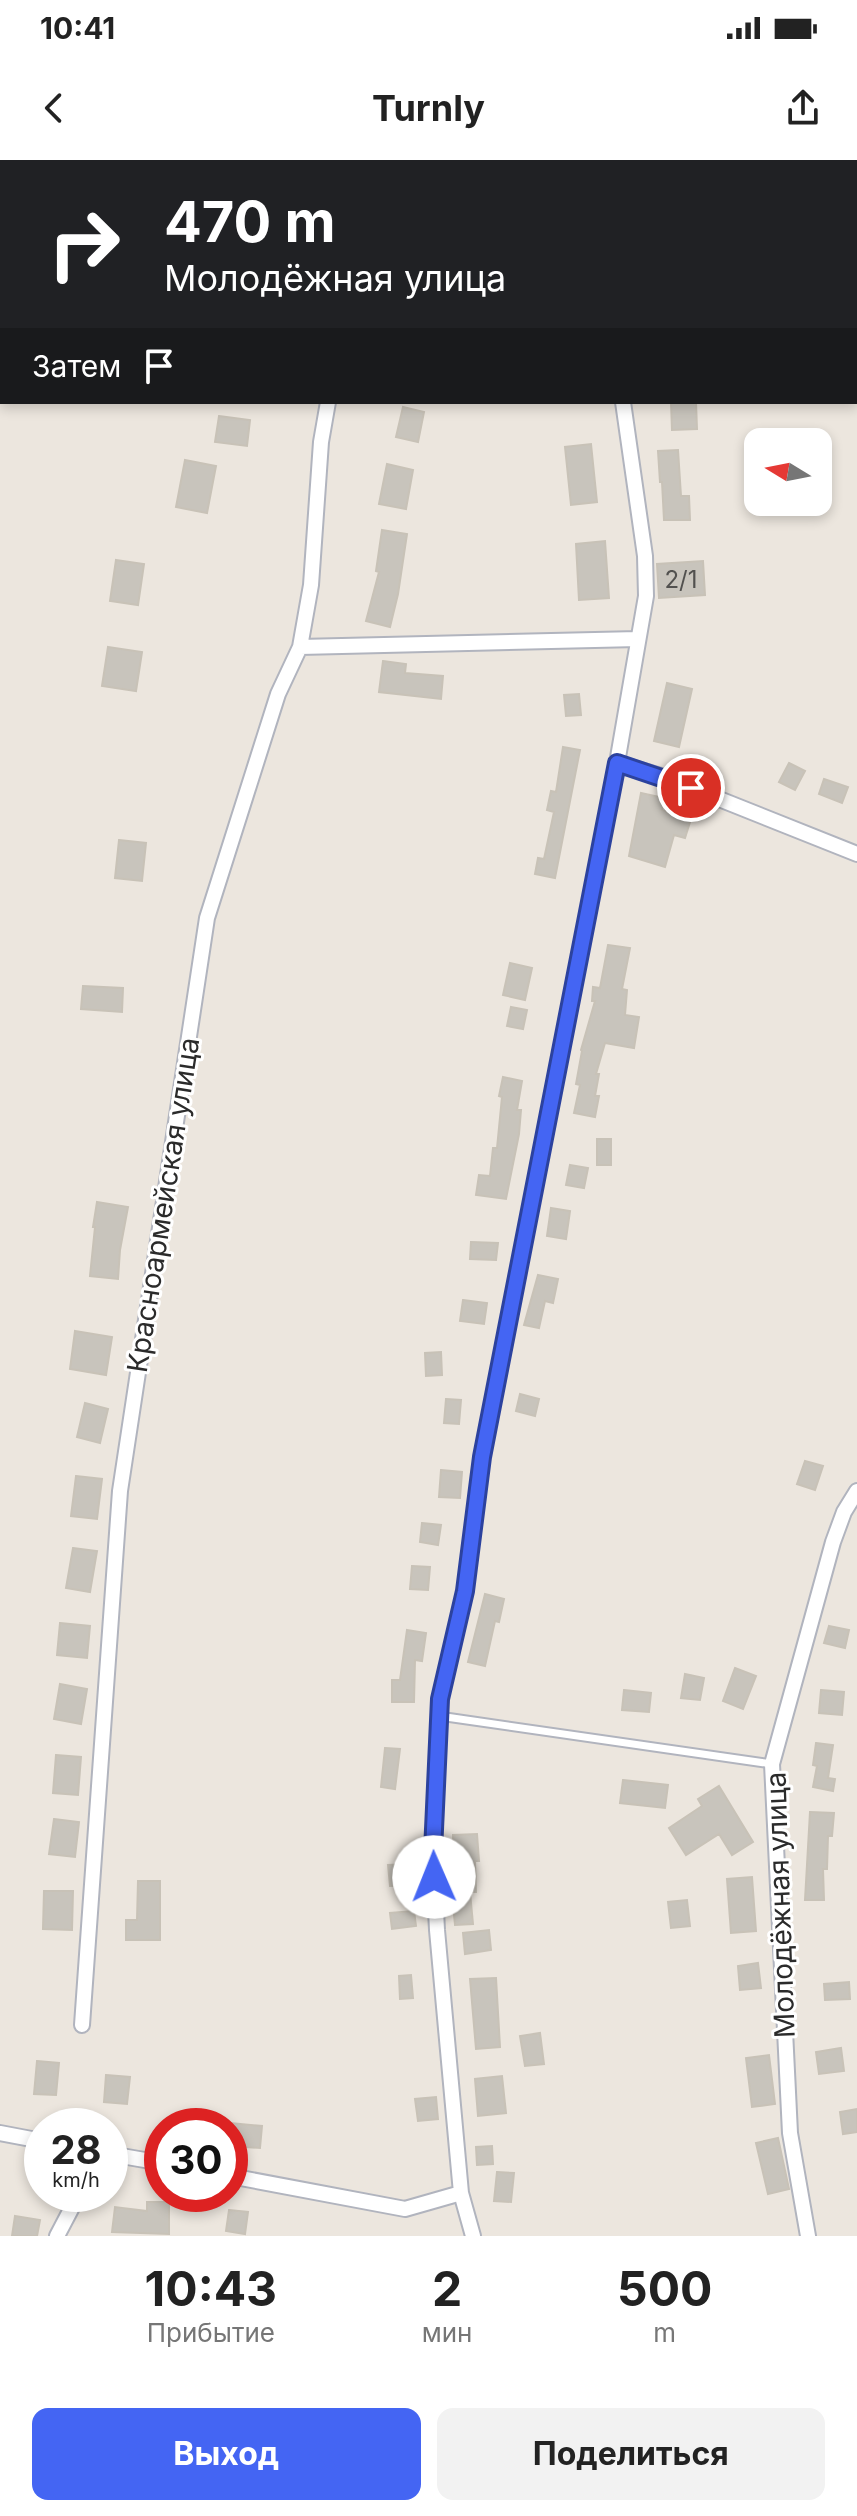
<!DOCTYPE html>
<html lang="ru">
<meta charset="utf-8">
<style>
body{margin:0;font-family:Inter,sans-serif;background:#f2f2f2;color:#222;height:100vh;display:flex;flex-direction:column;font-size:30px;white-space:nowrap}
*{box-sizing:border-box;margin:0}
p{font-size:26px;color:#767676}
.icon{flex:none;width:44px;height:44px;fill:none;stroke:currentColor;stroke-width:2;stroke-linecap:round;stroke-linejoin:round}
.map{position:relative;height:2076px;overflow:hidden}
.side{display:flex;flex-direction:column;background:#fff;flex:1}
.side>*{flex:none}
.guide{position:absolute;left:0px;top:0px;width:858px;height:244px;box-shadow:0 4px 12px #0003;background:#202124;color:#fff;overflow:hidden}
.needle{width:52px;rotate:280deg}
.tools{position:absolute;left:744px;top:268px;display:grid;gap:16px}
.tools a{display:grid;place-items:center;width:88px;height:88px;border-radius:16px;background:#fff;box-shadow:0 4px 12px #0003;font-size:40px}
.speed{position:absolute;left:24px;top:1948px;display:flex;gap:16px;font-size:40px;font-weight:700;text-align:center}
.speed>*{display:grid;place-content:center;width:104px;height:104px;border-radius:50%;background:#fff;box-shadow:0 4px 12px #0003;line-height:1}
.speed small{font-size:20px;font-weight:400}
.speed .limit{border:12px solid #d22;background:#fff;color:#111}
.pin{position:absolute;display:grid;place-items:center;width:68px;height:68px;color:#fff;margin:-34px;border:4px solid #fff;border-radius:50%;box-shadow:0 2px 8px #0007}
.me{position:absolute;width:88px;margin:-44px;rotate:359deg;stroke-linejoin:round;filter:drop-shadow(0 0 6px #0008)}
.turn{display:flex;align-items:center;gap:28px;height:168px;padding:0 32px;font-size:36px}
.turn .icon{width:104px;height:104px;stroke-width:2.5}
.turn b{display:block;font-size:56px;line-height:68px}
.then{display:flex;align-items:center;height:76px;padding:0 32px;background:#0003;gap:16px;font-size:30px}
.eta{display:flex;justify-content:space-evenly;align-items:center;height:136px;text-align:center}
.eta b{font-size:48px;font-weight:700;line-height:56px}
.action{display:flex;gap:16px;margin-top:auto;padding:16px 32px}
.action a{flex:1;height:92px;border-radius:16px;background:#4465f3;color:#fff;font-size:32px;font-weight:700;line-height:92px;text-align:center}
.action a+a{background:#f2f2f2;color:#222}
.status{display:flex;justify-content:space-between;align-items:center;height:56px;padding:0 40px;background:#fff;direction:ltr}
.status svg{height:22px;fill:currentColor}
header{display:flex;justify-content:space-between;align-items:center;height:104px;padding:0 32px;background:#fff;font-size:36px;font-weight:700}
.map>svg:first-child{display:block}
.building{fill:#c8c4bc;stroke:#c8c2b7;stroke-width:2}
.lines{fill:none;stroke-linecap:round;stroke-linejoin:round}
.lane-casing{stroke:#b1b4be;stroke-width:11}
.street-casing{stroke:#b1b4be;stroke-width:18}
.lane{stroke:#fff;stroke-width:7}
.street{stroke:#fff;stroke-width:14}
.route-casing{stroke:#2c429e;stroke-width:20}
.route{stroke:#4465f3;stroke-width:14}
.labels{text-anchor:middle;stroke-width:6;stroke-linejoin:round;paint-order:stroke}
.number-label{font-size:24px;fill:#52514f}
.street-label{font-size:28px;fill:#2b2b2b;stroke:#fff}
</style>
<div class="status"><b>10:41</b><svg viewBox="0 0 49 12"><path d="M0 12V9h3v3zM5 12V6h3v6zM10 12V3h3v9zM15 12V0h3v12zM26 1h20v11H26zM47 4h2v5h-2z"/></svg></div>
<header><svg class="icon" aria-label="back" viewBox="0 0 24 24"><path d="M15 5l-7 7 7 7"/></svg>Turnly<svg class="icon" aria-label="share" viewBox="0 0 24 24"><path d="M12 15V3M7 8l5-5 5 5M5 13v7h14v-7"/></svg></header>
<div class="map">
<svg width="857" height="2076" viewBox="0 0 857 2076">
<rect width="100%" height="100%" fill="#ece6de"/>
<path class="building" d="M671,242H696L697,269L672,270Z
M403,247L424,252L418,282L396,277Z
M219,256L250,260L247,286L215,282Z
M591,284L597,342L571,345L565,287Z
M678,290L681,336H689L690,360H664L662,322H660L658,291Z
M185,300L216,306L207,353L176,347Z
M387,304L413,310L406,349L379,344Z
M382,370L407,374L398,434L390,467L366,461L379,412L376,411Z
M605,381L609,438L579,440L576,384Z
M116,400L144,404L138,445L110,441Z
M703,401L705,435L659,438L657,404Z
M108,487L142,492L136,531L102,526Z
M383,501L406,504L405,513L443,516L441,539L379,532Z
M667,523L692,529L679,587L654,581Z
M579,534L581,555L566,556L564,535Z
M563,587L580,590L555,718L535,714L538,698L544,699L554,652L547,650L551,631L556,632Z
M789,603L805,611L795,630L779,622Z
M824,619L848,627L842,643L819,634Z
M641,633L664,638L662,650L691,659L685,678L674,675L665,707L629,696Z
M119,680L146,683L142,721L115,718Z
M608,785L630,788L622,829L627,830L625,855L639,857L634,888L605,883L596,914H599L595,936H599L595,957L574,953L580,925L576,924L582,891L581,890L595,841H592L593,827L600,828Z
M510,803L532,808L525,840L503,835Z
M83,826L123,828L122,852L81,849Z
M511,847L527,850L523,869L507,866Z
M503,917L522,921L517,950H521L519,974L506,1039L476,1035L479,1015L490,1016L493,988H497L502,937L499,936Z
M597,979H611V1005H597Z
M570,1005L588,1008L584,1028L566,1025Z
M97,1042L128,1047L120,1090L118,1119L90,1116L95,1067H93Z
M551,1048L570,1051L566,1079L547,1076Z
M471,1082L498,1083L496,1100L470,1099Z
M538,1115L558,1119L553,1143L545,1141L539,1168L524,1165Z
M463,1140L487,1143L484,1164L460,1161Z
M75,1171L112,1177L106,1215L70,1209Z
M441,1192L442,1215L426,1216L425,1193Z
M520,1234L539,1239L535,1256L516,1251Z
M446,1239L461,1240L459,1264L444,1263Z
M85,1243L108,1249L100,1283L77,1277Z
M805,1301L823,1306L815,1330L797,1324Z
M441,1310L462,1312L460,1338L439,1337Z
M76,1316L102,1319L97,1359L71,1356Z
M422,1363L441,1365L438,1385L420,1382Z
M73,1388L97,1391L90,1432L66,1428Z
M412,1406L430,1407L428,1430L410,1429Z
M485,1434L504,1439L499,1462L495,1461L485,1506L468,1502Z
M60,1463L90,1466L87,1498L57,1495Z
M829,1466L849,1470L845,1488L824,1483Z
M407,1470L426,1473L422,1501L415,1500L414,1542H392V1520H400Z
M735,1508L756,1516L743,1549L723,1541Z
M685,1514L704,1518L700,1540L681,1538Z
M60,1524L87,1529L81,1564L54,1559Z
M624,1530L651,1533L649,1552L622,1550Z
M821,1530L844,1532L842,1555L819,1553Z
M816,1583L833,1585L828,1618L835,1619L833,1631L813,1627L817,1606L813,1605Z
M385,1588L400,1589L395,1629L381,1627Z
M56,1595L81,1597L78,1635L53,1633Z
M623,1620L668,1625L665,1648L620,1643Z
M719,1626L753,1682L732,1695L719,1674L686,1695L669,1668L702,1646L698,1639Z
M810,1652L834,1653L832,1676H828L827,1709H823L824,1740H805Z
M54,1659L79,1662L75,1697L49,1694Z
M477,1674L479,1701H475L476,1732H470L473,1764L455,1765L453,1744H456L453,1675Z
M410,1704L412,1725L390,1726L388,1705Z
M752,1717L756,1771L731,1773L727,1719Z
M138,1721H160V1780H126V1760H137Z
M44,1731H73L72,1770L43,1769Z
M687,1740L690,1766L671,1768L668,1742Z
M414,1751L416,1766L392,1769L390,1753Z
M489,1770L491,1790L465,1794L463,1773Z
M758,1803L761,1828L740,1830L738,1806Z
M411,1815L413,1838L400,1839L399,1816Z
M496,1818L500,1887L476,1889L470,1819Z
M849,1822L850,1839L825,1840L824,1824Z
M540,1873L544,1904L525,1906L520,1876Z
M841,1888L844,1911L819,1914L816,1892Z
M769,1895L775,1944L752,1947L746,1898Z
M37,1901L59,1903L56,1935L34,1934Z
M106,1915L130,1917L127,1944L104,1942Z
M502,1916L506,1953L478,1956L475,1919Z
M436,1937L438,1959L418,1961L415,1939Z
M857,1949V1972L843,1974L840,1952Z
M230,1963L262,1966L260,1988L230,1986Z
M778,1978L789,2029L768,2034L756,1983Z
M492,1986L493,2004L477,2005L476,1987Z
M497,2012L514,2013L511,2042L494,2041Z
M147,2042H169V2074L112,2072L115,2047L147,2051Z
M229,2050L248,2052L245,2074L226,2071Z
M15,2056L40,2060L37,2076H12Z"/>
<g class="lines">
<defs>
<path id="lane" d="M439,1556L772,1604"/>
<path id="street" d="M590,0V2
M701,0L708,2
M366,2L367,0
M856,67L857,68
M300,487L638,479
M617,603L664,617L857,694
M82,1865L120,1331L207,758L278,534L300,487L311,425L321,282L328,242
M0,1973L42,1981
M110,1994L162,2003
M230,2016L405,2049L461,2033
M57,2076L79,2034
M473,2076L461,2033L437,1770L433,1691L440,1539L465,1431L482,1297L617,603L646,436L645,396L623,242
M808,2076L790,1973L772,1604L833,1382L844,1352L857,1331"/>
</defs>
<use href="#lane" class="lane-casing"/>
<use href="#street" class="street-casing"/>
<use href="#lane" class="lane"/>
<use href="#street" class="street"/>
</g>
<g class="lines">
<defs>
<path id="route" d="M434,1717L433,1691L440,1539L465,1431L482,1297L617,603L691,628"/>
</defs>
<use href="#route" class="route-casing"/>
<use href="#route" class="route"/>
</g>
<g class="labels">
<g class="number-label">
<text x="681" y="428">2/1</text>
</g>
<g class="street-label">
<text transform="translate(163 1045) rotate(-81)" y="10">Красноармейская улица</text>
<text transform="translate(780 1745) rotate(-92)" y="10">Молодёжная улица</text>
</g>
</g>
</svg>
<div class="tools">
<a><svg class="needle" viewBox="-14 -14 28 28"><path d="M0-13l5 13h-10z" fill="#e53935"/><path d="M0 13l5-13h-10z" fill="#767676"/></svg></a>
</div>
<div class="speed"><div>28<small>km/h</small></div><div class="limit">30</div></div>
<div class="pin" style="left:691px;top:628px;background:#d93025"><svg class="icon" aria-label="arrive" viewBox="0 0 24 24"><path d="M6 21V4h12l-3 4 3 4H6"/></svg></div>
<svg class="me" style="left:434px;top:1717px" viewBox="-20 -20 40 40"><circle r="19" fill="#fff"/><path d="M0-13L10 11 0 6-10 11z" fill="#4465f3"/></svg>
<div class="guide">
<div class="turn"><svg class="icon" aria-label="right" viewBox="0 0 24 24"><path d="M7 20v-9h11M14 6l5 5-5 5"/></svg><div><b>470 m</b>Молодёжная улица</div></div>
<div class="then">Затем<svg class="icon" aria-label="arrive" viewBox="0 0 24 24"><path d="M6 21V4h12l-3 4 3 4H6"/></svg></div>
</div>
</div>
<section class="side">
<div class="eta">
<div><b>10:43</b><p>Прибытие</p></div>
<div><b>2</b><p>мин</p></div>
<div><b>500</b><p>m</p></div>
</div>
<div class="action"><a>Выход</a><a>Поделиться</a></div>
</section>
